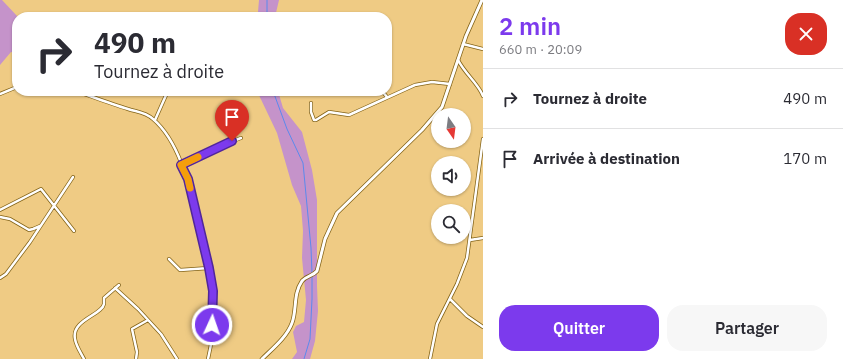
<!DOCTYPE html>
<html lang="fr">
<meta charset="utf-8">
<style>
body{margin:0;font-family:"IBM Plex Sans",sans-serif;background:#f7f7f7;color:#2b2b33;height:100vh;display:flex;flex-direction:column;font-size:15px;white-space:nowrap}
*{box-sizing:border-box;margin:0}
p{font-size:13px;color:#7c7c81}
.icon{flex:none;width:22px;height:22px;fill:none;stroke:currentColor;stroke-width:2;stroke-linecap:round;stroke-linejoin:round}
.map{position:relative;flex:1;overflow:hidden}
.drawer{display:flex;flex-direction:column;background:#fff;width:360px}
.drawer>*{flex:none}
.top-card{position:absolute;left:12px;top:12px;width:380px;height:84px;border-radius:16px;box-shadow:0 1px 3px #0004;background:#fff;color:#2b2b33;overflow:hidden}
.needle{width:26px;rotate:166deg}
.buttons{position:absolute;left:431px;top:108px;display:grid;gap:8px}
.buttons a{display:grid;place-items:center;width:40px;height:40px;border-radius:50%;background:#fff;box-shadow:0 1px 3px #0004;font-size:20px}
.pin{position:absolute;display:grid;place-items:center;width:34px;height:34px;color:#fff;margin:-41px -17px;border-radius:50% 50% 50% 0;rotate:-45deg;box-shadow:0 0 4px #0007}
.pin .icon{rotate:45deg}
.me{position:absolute;width:44px;margin:-22px;rotate:3deg;stroke-linejoin:round;filter:drop-shadow(0 0 3px #0008)}
.turn{display:flex;align-items:center;gap:14px;height:84px;padding:0 16px;font-size:18px}
.turn .icon{width:52px;height:52px;stroke-width:2.5}
.turn b{display:block;font-size:28px;line-height:34px}
.round{display:grid;place-items:center;flex:none;width:42px;height:42px;border-radius:16px;background:#f7f7f7}
.summary{display:flex;align-items:center;justify-content:space-between;height:68px;padding:0 16px}
h1{font-size:24px;font-weight:600;line-height:30px;color:#7c3aed}
.button{display:flex;gap:8px;margin-top:auto;padding:8px 16px}
.button a{flex:1;height:46px;border-radius:16px;background:#7c3aed;color:#fff;font-size:16px;font-weight:600;line-height:46px;text-align:center}
.button a+a{background:#f7f7f7;color:#2b2b33}
ul{padding:0;list-style:none}
li{display:flex;align-items:center;gap:12px;height:60px;padding:0 16px;border-top:1px solid #e1e1e2}
li div{flex:1}
li b{display:block;font-size:15px}
li em{font-style:normal}
main{display:flex;flex:1;min-height:0}
.map>svg:first-child{display:block}
.green{fill:#c593ca}
.lines{fill:none;stroke-linecap:round;stroke-linejoin:round}
.stream{stroke:#5b8aed;stroke-width:1}
.minor-casing{stroke:#836317;stroke-width:4}
.tertiary-casing{stroke:#836317;stroke-width:4.5}
.minor{stroke:#fff;stroke-width:2.5}
.tertiary{stroke:#fff;stroke-width:3}
.route-casing{stroke:#51269a;stroke-width:10}
.route{stroke:#7c3aed;stroke-width:7}
.slow{stroke:#f59e0b;stroke-width:7}
</style>
<main>
<div class="map">
<svg width="483" height="359" viewBox="0 0 483 359">
<rect width="100%" height="100%" fill="#efcb84"/>
<path class="green" d="M0,0H2L18,17L17,53L11,52L0,65Z
M259,0H279L275,17H256L258,12Z
M257,91H278L283,108L302,132L312,170L317,200V286L318,311L315,341L310,359H292L297,352L293,332L296,326L304,322L306,300L302,258L303,231L301,206L292,185L277,133Z"/>
<g class="lines">
<path class="stream" d="M267,17V0
M273,91L287,129L303,163L311,248L312,273
M304,359L310,339L312,299V277"/>
<defs>
<path id="minor" d="M463,44L483,49
M458,60C465,74 478,83 483,96
M36,91L37,94
M76,91C93,97 111,104 128,109C137,112 145,112 153,119C181,143 190,190 198,224C204,246 211,269 213,292C215,314 213,338 208,359
M382,91L387,97
M0,94L17,87
M311,103V112L314,120H316L329,112L349,115L415,85L432,82L450,84
M155,120L167,93
M181,165L217,147L241,138
M0,210L41,189L74,231
M0,217L10,219L29,230L33,229L40,226
M470,240L483,238
M169,259L180,270L209,268
M0,278L6,274L30,242L73,177
M115,288L138,309L161,334L177,359
M450,299L467,316L483,327
M84,359C81,353 76,346 75,339C71,320 102,315 104,304C104,302 104,300 104,298L119,285
M136,359L137,352L132,329L148,320
M430,359L437,324L457,284L467,258L483,139"/>
<path id="tertiary" d="M262,359C272,349 287,337 292,323C297,310 293,294 302,281C306,276 313,276 317,271L325,239L337,213L422,130L442,107L466,36L482,0"/>
</defs>
<use href="#minor" class="minor-casing"/>
<use href="#tertiary" class="tertiary-casing"/>
<use href="#minor" class="minor"/>
<use href="#tertiary" class="tertiary"/>
</g>
<g class="lines">
<defs>
<path id="route" d="M212,325L213,291L209,268L188,179L181,165L232,141"/>
</defs>
<use href="#route" class="route-casing"/>
<use href="#route" class="route"/>
<path class="slow" d="M190,188L188,179L181,165L198,157"/>
</g>
</svg>
<div class="buttons">
<a><svg class="needle" viewBox="-14 -14 28 28"><path d="M0-13l5 13h-10z" fill="#e53935"/><path d="M0 13l5-13h-10z" fill="#7c7c81"/></svg></a>
<a><svg class="icon" aria-label="sound" viewBox="0 0 24 24"><path d="M4 9h4l5-4v14l-5-4H4zM17 9q2 3 0 6"/></svg></a>
<a><svg class="icon" aria-label="search" viewBox="0 0 24 24"><circle cx="10" cy="10" r="6"/><path d="M15 15l6 6"/></svg></a>
</div>
<div class="pin" style="left:232px;top:141px;background:#d93025"><svg class="icon" aria-label="arrive" viewBox="0 0 24 24"><path d="M6 21V4h12l-3 4 3 4H6"/></svg></div>
<svg class="me" style="left:212px;top:325px" viewBox="-20 -20 40 40"><circle r="17" fill="#7c3aed" stroke="#fff" stroke-width="3"/><path d="M0-11L8 9 0 5-8 9z" fill="#fff"/></svg>
<div class="top-card">
<div class="turn"><svg class="icon" aria-label="right" viewBox="0 0 24 24"><path d="M7 20v-9h11M14 6l5 5-5 5"/></svg><div><b>490 m</b>Tournez à droite</div></div>
</div>
</div>
<section class="drawer">
<div class="summary"><div><h1>2 min</h1><p>660 m · 20:09</p></div><a class="round" style="background:#d93025;color:#fff"><svg class="icon" aria-label="close" viewBox="0 0 24 24"><path d="M6 6l12 12M18 6L6 18"/></svg></a></div>
<ul>
<li><svg class="icon" aria-label="right" viewBox="0 0 24 24"><path d="M7 20v-9h11M14 6l5 5-5 5"/></svg><div><b>Tournez à droite</b></div><em>490 m</em></li>
<li><svg class="icon" aria-label="arrive" viewBox="0 0 24 24"><path d="M6 21V4h12l-3 4 3 4H6"/></svg><div><b>Arrivée à destination</b></div><em>170 m</em></li>
</ul>
<div class="button"><a>Quitter</a><a>Partager</a></div>
</section>
</main>
